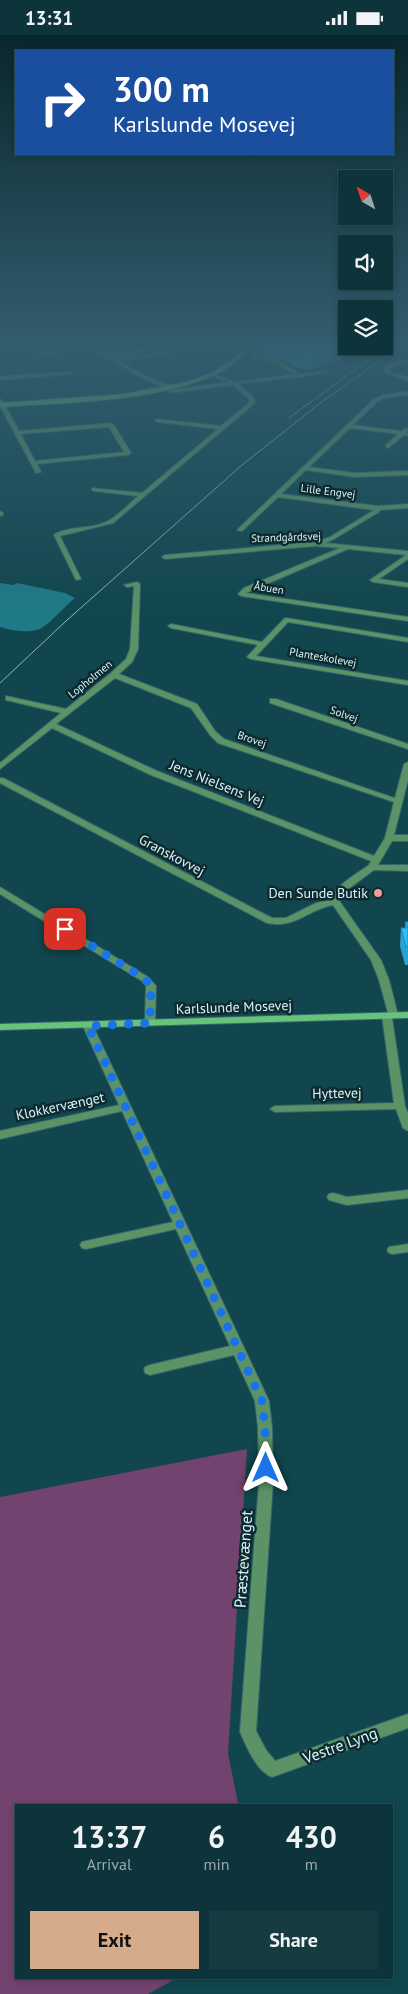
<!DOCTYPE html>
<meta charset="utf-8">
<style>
body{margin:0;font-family:"PT Sans",sans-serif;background:#163c42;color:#f1f3f6;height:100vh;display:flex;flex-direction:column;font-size:19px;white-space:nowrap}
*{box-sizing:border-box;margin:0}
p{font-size:16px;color:#9aaaaf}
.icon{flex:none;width:28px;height:28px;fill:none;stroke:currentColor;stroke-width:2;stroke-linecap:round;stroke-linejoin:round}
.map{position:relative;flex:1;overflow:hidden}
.drawer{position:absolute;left:15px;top:1769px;width:378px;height:175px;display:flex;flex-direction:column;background:#0d343a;border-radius:0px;box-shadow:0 2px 8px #0003,0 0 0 1px #2d4f54}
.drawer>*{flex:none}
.guide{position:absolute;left:15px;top:15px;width:379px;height:105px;border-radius:0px;box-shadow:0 2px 8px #0003,0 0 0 1px #2d4f54;background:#1a4fa0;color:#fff;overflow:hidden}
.needle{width:32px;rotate:321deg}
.buttons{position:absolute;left:338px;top:135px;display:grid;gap:10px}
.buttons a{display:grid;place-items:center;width:55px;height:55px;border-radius:0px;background:#0d343a;box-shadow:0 2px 8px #0003,0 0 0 1px #2d4f54;font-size:25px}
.pin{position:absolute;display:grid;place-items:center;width:42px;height:42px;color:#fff;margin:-21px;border-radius:10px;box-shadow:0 2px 8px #0006}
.me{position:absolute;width:55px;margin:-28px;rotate:0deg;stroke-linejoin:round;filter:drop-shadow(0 0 4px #0008)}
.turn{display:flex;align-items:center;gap:18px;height:105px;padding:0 15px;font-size:22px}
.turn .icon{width:65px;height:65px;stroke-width:2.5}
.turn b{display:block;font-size:35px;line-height:42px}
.eta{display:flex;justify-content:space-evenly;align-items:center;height:85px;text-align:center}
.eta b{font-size:30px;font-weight:700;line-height:35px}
.action{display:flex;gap:10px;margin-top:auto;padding:10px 15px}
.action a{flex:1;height:58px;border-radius:0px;background:#d6ab8b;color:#111;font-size:20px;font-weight:700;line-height:58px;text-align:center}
.action a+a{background:#163c42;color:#f1f3f6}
.status{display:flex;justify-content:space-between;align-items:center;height:35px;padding:0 25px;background:#0d343a;direction:ltr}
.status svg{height:14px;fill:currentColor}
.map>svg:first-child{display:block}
.green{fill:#71436e}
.water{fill:#1f7a87}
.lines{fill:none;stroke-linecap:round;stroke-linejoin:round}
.street-casing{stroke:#34666d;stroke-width:2}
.secondary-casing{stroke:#34666d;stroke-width:2}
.street{fill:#5c9366;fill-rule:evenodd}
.secondary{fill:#68c27a;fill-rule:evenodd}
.tram{stroke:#8eb5bb;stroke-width:1}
.wall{fill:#24a4d3}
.shaded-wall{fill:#1d86ac}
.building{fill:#2abff5;stroke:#1d86ac}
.route{stroke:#1a73e8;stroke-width:9;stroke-dasharray:0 16.2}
.poi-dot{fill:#f59d90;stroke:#0e2a2e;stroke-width:2}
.labels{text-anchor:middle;stroke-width:5;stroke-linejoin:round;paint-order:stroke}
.far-street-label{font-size:11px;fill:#d5f5fa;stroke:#0e2a2e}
.street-label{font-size:14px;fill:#d5f5fa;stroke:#0e2a2e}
.poi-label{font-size:14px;fill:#d5f5fa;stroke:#0e2a2e;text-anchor:end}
.near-street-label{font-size:16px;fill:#d5f5fa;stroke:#0e2a2e}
</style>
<div class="status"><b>13:31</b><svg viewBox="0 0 49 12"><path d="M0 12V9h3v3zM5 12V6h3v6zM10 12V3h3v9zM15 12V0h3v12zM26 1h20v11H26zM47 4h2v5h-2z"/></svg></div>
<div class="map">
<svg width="408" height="1959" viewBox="0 0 408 1959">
<rect width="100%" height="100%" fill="#11464e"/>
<path class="green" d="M247,1414L228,1718L238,1768L242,1770H16V1942L177,1943L148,1959H0V1462Z"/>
<path class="water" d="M0,548L13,550L17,548L65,558L75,563C64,572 54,585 43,592C33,599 11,596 0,592Z"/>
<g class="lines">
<defs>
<path id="street" d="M81,306C92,305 99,318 110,318C129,319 151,306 169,317V319L120,326L146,341L171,352L166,353L142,343L92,314L39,320L37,319L88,311ZM158,315L162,317L116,323L112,321Z
M273,308L275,310L257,320L284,328L300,339L326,336L328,337L300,342L238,349L254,363L255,368L113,488L60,501L81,544L76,545L54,500L55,499C71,490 92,495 108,486C119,480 129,469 138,461L94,456L92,455V453L142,458L218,394L158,387L155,385L156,384L221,391L249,368V364L233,350L171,358L169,355L230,347L208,340L210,338L235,347L294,339L280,330L251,320Z
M408,325V327L392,331L388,334L392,337L408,342V346L388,339L383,334L388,329Z
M70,337L72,339L0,345V341Z
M408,356V360L384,363L377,367L353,390L401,396L406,393L408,394L407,397L408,401L404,400L388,413L386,412V410L398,399L350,393L309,432L355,438L408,436V440L355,442L306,435L281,459L378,471L408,469V473L380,475L379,477L334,504L325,508L408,516V524L379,544L408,548V552L373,547L370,545L406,520L348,514L246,558L408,582V586L241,561L238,559L244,553L340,513L316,511L165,524L162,522L165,520L316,507L330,502L374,475L278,462L242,496L237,495L373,365L383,360Z
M0,364L3,366L19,396L111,388L114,390L131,418L128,420L37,429L41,437L36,438L0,371ZM109,392L124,417L35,426L21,399Z
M0,476L3,478V480L0,481Z
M137,547L140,549L138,614L132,627L119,639L197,669L215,696L224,704L391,762L395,763L404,729L408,727V745L394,800H408V806H392L378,830H408V836L374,835L344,857L340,861V867L381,925L389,945L398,980L397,982L392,983L405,1071L408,1078V1096L403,1093L396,1074L275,1077L270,1074L275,1071L394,1068L382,981L388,978L379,945L371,925L333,870C307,875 295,894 267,888L0,748V743H3L272,883H286L316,868L331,865C333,852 358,838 369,830L371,826L151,740L52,693L0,734V728L61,678L6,665V661L66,674L111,638L126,624L130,614L134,551L127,552L124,550ZM115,643L191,673L210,700L218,708L394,767L385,803L374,821L157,736L56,689Z
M286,583L408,603V607L288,587L256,621L408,646V650L251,624L247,622L258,610L171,593L168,591L171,589L262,607L284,584Z
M270,664H276L408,709V714L270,668Z
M0,852L148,942L156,951L155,988L154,990H146L145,988L146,951L142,946L0,859Z
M88,988L93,991L269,1366L272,1393L273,1447L256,1696L266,1715L275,1726L408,1679V1693L272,1742C256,1736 247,1712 240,1697L259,1447L258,1393L255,1366L234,1320L150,1340L145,1338L144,1335L145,1332L150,1330L230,1311L176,1194L86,1214L82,1213L80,1210L82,1207L86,1206L173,1187L122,1076L0,1104V1096L119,1070L83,991Z
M408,1155V1163L347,1170L329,1165L327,1162L329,1159L333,1158L347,1162Z
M408,1209V1217L393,1219L389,1218L387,1215L389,1212Z"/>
<path id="secondary" d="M250,306H254C249,313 243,320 237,326C189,367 62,368 0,372V368L123,359L186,347L212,338L232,325Z
M408,977V983L0,995V989Z"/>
</defs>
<use href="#street" class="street-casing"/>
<use href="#secondary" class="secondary-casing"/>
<use href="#street" class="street"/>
<use href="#secondary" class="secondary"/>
<path class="tram" d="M289,383L394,306
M0,648L66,586L242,430L319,369L407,306"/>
</g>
<path class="wall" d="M274,306H307L309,307L350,314L343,323L311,335L293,332L289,327L262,319V308H274Z
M405,887H408V931V930H405L400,911L401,893H405Z"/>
<path class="shaded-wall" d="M346,309V311H350V314L343,323L311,335V323Z"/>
<path class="building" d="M306,306L309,307L312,306H346V309L344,312L311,323L294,321L289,316L262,308L265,307L302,311Z
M405,887H408V912H406L401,893H407Z"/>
<linearGradient id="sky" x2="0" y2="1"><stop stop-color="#09262b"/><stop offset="0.53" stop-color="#325d6e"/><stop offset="1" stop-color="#325d6e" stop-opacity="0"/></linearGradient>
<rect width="408" height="580" fill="url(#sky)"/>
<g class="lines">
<path class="route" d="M65,894L145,944L151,951L150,988L88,991L262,1366L265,1393L266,1433"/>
</g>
<circle class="poi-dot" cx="378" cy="858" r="5"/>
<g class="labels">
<g class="far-street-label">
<text transform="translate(328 456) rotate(7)" y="4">Lille Engvej</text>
<text transform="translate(286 502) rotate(-2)" y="4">Strandgårdsvej</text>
<text transform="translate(269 553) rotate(9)" y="4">Åbuen</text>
<text transform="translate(323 622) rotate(10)" y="4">Planteskolevej</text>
<text transform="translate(90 644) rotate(-39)" y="4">Lopholmen</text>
<text transform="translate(344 679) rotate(19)" y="4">Solvej</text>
<text transform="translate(252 704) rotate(19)" y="4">Brovej</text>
</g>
<g class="street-label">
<text transform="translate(217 748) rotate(22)" y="5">Jens Nielsens Vej</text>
<text transform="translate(172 820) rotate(28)" y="5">Granskovvej</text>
<text transform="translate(234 972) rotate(-2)" y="5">Karlslunde Mosevej</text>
<text transform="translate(337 1058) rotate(-1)" y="5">Hyttevej</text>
<text transform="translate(60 1071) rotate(-12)" y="5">Klokkervænget</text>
</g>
<g class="poi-label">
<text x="368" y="863">Den Sunde Butik</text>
</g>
<g class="near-street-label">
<text transform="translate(243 1524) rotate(-86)" y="6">Præstevænget</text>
<text transform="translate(340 1710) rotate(-20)" y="6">Vestre Lyng</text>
</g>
</g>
</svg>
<div class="buttons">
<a><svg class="needle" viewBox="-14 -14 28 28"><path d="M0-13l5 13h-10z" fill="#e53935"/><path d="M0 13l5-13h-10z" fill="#9aaaaf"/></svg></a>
<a><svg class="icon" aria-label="sound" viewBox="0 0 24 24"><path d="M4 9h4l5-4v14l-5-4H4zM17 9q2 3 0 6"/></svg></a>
<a><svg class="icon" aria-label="layers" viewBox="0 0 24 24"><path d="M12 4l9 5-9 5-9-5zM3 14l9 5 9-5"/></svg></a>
</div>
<div class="pin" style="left:65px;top:894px;background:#d93025"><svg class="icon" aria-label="arrive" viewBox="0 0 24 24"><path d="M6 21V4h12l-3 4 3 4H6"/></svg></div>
<svg class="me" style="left:266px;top:1433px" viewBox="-20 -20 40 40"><path d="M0-17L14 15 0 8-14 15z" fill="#1a73e8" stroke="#fff" stroke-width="4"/></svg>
<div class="guide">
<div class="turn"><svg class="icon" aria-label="right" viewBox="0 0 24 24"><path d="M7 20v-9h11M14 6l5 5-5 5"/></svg><div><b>300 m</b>Karlslunde Mosevej</div></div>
</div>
<section class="drawer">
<div class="eta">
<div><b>13:37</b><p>Arrival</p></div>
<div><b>6</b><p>min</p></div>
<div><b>430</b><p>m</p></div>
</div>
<div class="action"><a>Exit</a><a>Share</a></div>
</section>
</div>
